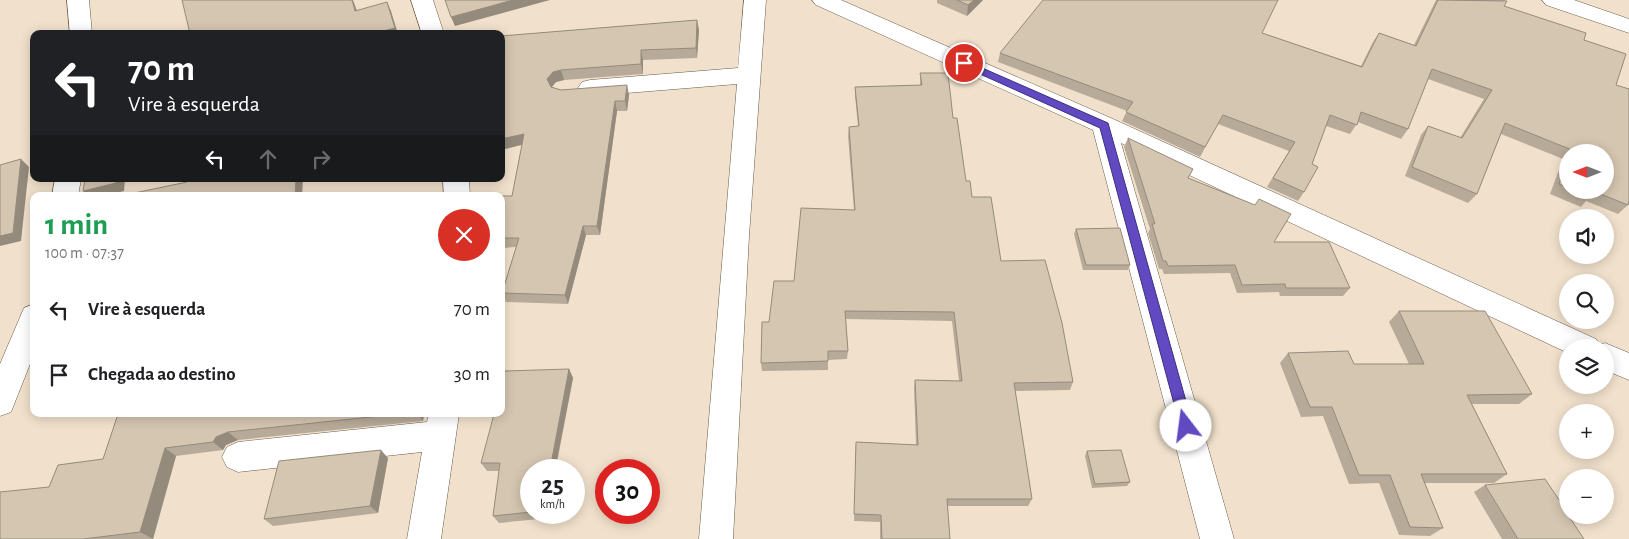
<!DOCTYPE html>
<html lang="pt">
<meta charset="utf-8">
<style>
body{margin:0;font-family:"Alegreya Sans",sans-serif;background:#f6f6f6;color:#202124;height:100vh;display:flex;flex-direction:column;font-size:19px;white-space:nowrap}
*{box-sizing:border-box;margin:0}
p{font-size:16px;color:#757577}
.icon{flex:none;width:28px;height:28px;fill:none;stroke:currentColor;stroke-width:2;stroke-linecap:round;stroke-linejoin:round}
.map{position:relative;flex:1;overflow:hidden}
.side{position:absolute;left:30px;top:192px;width:475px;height:225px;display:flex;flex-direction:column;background:#fff;border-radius:10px;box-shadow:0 2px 12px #0003}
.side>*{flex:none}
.banner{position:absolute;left:30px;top:30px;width:475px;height:152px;border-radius:10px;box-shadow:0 2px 12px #0003;background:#202124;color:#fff;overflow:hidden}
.needle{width:32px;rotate:270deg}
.buttons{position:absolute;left:1559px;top:144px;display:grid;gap:10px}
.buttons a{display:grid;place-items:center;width:55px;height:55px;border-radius:50%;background:#fff;box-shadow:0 2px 12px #0003;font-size:25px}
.speed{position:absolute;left:520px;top:459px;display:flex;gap:10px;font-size:25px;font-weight:700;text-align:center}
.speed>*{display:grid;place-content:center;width:65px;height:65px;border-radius:50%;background:#fff;box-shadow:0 2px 12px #0003;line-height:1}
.speed small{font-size:12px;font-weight:400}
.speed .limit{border:8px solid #d22;background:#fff;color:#111}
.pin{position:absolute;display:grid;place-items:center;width:42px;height:42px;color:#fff;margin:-21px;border:2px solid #fff;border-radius:50%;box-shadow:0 1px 5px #0007}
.me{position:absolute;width:55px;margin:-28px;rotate:345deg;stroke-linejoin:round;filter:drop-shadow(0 0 4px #0008)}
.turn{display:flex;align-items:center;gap:18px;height:105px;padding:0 15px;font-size:22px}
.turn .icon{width:65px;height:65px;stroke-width:2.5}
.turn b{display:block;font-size:35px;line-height:42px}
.lanes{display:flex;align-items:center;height:48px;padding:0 15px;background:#0003;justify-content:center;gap:25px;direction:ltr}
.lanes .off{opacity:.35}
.round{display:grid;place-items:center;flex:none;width:52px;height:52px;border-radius:26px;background:#f6f6f6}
.headline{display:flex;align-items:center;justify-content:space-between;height:85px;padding:0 15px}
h1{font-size:30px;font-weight:700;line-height:38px;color:#1e9e55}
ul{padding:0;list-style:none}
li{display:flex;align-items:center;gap:15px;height:65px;padding:0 15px}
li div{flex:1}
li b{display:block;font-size:19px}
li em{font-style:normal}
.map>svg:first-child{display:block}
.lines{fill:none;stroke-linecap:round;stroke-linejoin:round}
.street-casing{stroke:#685b49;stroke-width:1}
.street{fill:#fff;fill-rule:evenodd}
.wall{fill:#b7aa98;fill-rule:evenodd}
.shaded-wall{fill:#958b7c}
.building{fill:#d5c6b1;stroke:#958b7c}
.route{fill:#6149c1;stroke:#3f2f7d}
</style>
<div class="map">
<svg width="1629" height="539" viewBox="0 0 1629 539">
<rect width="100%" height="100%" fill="#f1e1cc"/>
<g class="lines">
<defs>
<path id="street" d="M67,0H89L92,34H70Z
M411,0H433L444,34H422Z
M744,0H766L749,236L733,539H699L737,84L590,96L582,94L578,88L582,82L590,80L738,68Z
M812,0H841L1113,119L1596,339L1599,345L1605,343L1629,353V380L1605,370V348H1568V353L1121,143L1234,539H1200L1093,130L816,5Z
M1542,0H1574L1629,19V33L1546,5Z
M55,179H81L78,196H52Z
M443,179H469L470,196H444Z
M34,304V354L11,412L0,416V364L24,308Z
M429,414H459L441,539H407L422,452L238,472L227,467L222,457L227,447L238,442L427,422Z"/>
</defs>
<use href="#street" class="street-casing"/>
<use href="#street" class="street"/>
</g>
<path class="wall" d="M937,0H983L967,16L937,3Z
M1436,0H1505L1504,6L1584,40L1616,85L1629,89V205H1628L1618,214L1586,201L1581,207L1550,194L1563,159L1501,134L1477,194L1468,203L1405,176L1421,135L1428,126L1460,138L1484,99L1428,79L1408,129L1401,139L1358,122L1350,134L1326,126L1312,164L1304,192L1298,201L1267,187L1289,151L1218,124L1200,157L1122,121L1127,111L998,62L1000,53L1262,33L1361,66L1373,42L1379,33L1414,45ZM1568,152H1605V190H1568Z
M697,20L699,30L697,58L643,60V74L564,80L556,82L552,87L561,90L629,95L627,111H617L600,235H586L568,304L506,302L502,293L516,247L501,248V196H512L522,145L501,150V36Z
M920,73L953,118L966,181L972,197L1001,261L1073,382L1070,390L1015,391L1032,499L1028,506H947L950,539H880V522L854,521L856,442L916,445L914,388L915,380L959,381L952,321L846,319L848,351L847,359L828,360V370L762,371L761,363L769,322L794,281L854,210L848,136L849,127L858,126L855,96V87L920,85Z
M1128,138L1188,178L1274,242L1350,288L1343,296H1280L1279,292L1237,293L1230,273L1164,274L1162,269H1159L1148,233L1150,229L1124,147Z
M1076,229L1130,265L1128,270H1083L1074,234Z
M1399,311L1532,394L1519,404H1472L1507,474L1494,483H1425L1443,528L1430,536L1399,535L1379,483L1349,484L1323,416L1301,417L1280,363L1288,353L1354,364H1409L1389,322Z
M569,369L573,378L557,463H558L562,470H531V512H560L559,517L499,523L493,516L499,471H487L481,463Z
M118,414H424L423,421L238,440L226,445L223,450L176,456L153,539H0L49,487L103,459Z
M1087,451L1130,482L1127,486L1092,488L1085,456Z
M388,458L378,513L273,526L264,519Z
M1485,485L1584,539H1502L1474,492Z"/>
<path class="shaded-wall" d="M352,0H353L360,19L355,11Z
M513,0H550L455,26L451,17Z
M974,0H983L967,16L968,5Z
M387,2L391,11L398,34H372Z
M697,20L699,30L697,58L696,48Z
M641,50L643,60V74L641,64Z
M561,70L564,80L556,82L550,89L547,79L553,72Z
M627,85L629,95L627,111L625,101Z
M615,101L617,111L600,235L597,226Z
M524,134L528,143L501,150V139Z
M21,159L29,167L21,241L0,246V236Z
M116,179H125L124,191L104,196H89L83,191Z
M296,179H303L302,196H295Z
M583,226L586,235L568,304L565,295Z
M569,369L573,378L555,470L551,464Z
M418,414H424L423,421Z
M228,432L238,440L226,445L223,450L213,442L216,437Z
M165,448L176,456L153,539L140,532Z
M381,450L388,458L378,513L370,506Z
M558,463L562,470H558Z"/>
<path class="building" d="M182,0H352L355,11L387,2L395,28L372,34H190Z
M445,0H513L451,17Z
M957,0H974L968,5Z
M1043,0H1278L1262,33L1362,67L1379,33L1416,46L1438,0L1507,1L1504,6L1586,33L1584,40L1626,54L1616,85L1629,89V201L1628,205L1593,191L1590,198L1572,190H1605V152H1571L1572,150L1505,123L1477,194L1412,167L1428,126L1462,138L1492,90L1432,69L1408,129L1361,112L1357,125L1330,115L1312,164L1318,167L1304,192L1273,178L1295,142L1223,115L1205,147L1126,112L1133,102L1000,53Z
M697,20L696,48L641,50V64L561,70L553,72L547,79L551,87L561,90L627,85L625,101H615L597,226H583L565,295L502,293L519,238H501V196H512L524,134L501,139V36Z
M920,73H948L953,118H957L966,181H970L972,197H991L1001,261L1045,260L1062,323L1073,382L1014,383L1032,499H947L950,539H882L881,515L854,514L856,442L918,445L915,380L962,381L954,312L845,311L848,351H828V361L761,363L762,322H769L774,281H794L801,208L855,210L849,127L859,126L855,87L922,85Z
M1128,138L1193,169L1188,178L1255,205L1259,199L1291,214L1274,242H1329L1350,288H1286L1285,284L1242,285L1235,265L1168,266L1166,261H1163L1152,224H1155Z
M21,159L13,233L0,236V165Z
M1568,161V188L1559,184Z
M85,179H116V183L83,191Z
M187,179H296L295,196H120L187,182Z
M1120,228L1130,265H1086L1076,229Z
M1399,311H1485L1532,394L1467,395L1507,474H1421L1443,528L1410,527L1390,475H1359L1332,407H1310L1288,353L1348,351L1354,364H1424Z
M569,369L551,464L558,463V470H531V512L493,516L500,463H481L494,414H501V384L505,371Z
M118,414H399L228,432L216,437L213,442L165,448L140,532L83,539H0V492L49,487L58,465L103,459Z
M381,450L370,506L264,519L279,461Z
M1121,450L1130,482L1095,484L1087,451Z
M1545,479L1568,513V515L1584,539H1518L1485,485Z"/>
<path class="route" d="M964,60L1108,123L1193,426L1191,430L1186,432L1182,430L1180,426L1100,128L960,65L959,63Z"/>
</svg>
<div class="buttons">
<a><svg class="needle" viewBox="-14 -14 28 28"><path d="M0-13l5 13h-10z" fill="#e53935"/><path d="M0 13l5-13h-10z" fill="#757577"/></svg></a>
<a><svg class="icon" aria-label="sound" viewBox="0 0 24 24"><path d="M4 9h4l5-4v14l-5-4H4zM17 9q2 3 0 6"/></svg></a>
<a><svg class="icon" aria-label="search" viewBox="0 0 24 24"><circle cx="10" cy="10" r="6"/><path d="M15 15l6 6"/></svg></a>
<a><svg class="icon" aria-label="layers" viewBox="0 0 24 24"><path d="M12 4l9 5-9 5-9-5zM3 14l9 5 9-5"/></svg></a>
<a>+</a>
<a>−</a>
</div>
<div class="speed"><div>25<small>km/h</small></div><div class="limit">30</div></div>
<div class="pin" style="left:964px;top:63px;background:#d93025"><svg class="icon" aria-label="arrive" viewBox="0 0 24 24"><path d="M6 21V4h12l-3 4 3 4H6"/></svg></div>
<svg class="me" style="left:1186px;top:426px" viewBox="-20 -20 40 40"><circle r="19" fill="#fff"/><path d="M0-13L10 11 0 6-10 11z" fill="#6149c1"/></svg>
<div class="banner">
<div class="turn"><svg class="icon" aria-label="left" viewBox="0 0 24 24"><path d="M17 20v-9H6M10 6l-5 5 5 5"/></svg><div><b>70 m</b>Vire à esquerda</div></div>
<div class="lanes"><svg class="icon" aria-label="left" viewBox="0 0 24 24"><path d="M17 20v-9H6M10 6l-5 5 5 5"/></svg><svg class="icon off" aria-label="ahead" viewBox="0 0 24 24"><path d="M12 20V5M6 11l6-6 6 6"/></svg><svg class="icon off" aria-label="right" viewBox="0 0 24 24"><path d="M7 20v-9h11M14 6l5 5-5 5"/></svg></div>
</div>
<section class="side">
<div class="headline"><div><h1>1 min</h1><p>100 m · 07:37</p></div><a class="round" style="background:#d93025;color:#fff"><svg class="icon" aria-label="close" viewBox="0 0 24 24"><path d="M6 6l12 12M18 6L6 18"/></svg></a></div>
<ul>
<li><svg class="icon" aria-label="left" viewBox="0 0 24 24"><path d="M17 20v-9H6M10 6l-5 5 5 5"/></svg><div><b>Vire à esquerda</b></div><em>70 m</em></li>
<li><svg class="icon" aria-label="arrive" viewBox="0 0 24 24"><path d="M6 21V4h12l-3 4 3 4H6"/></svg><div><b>Chegada ao destino</b></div><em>30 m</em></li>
</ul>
</section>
</div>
